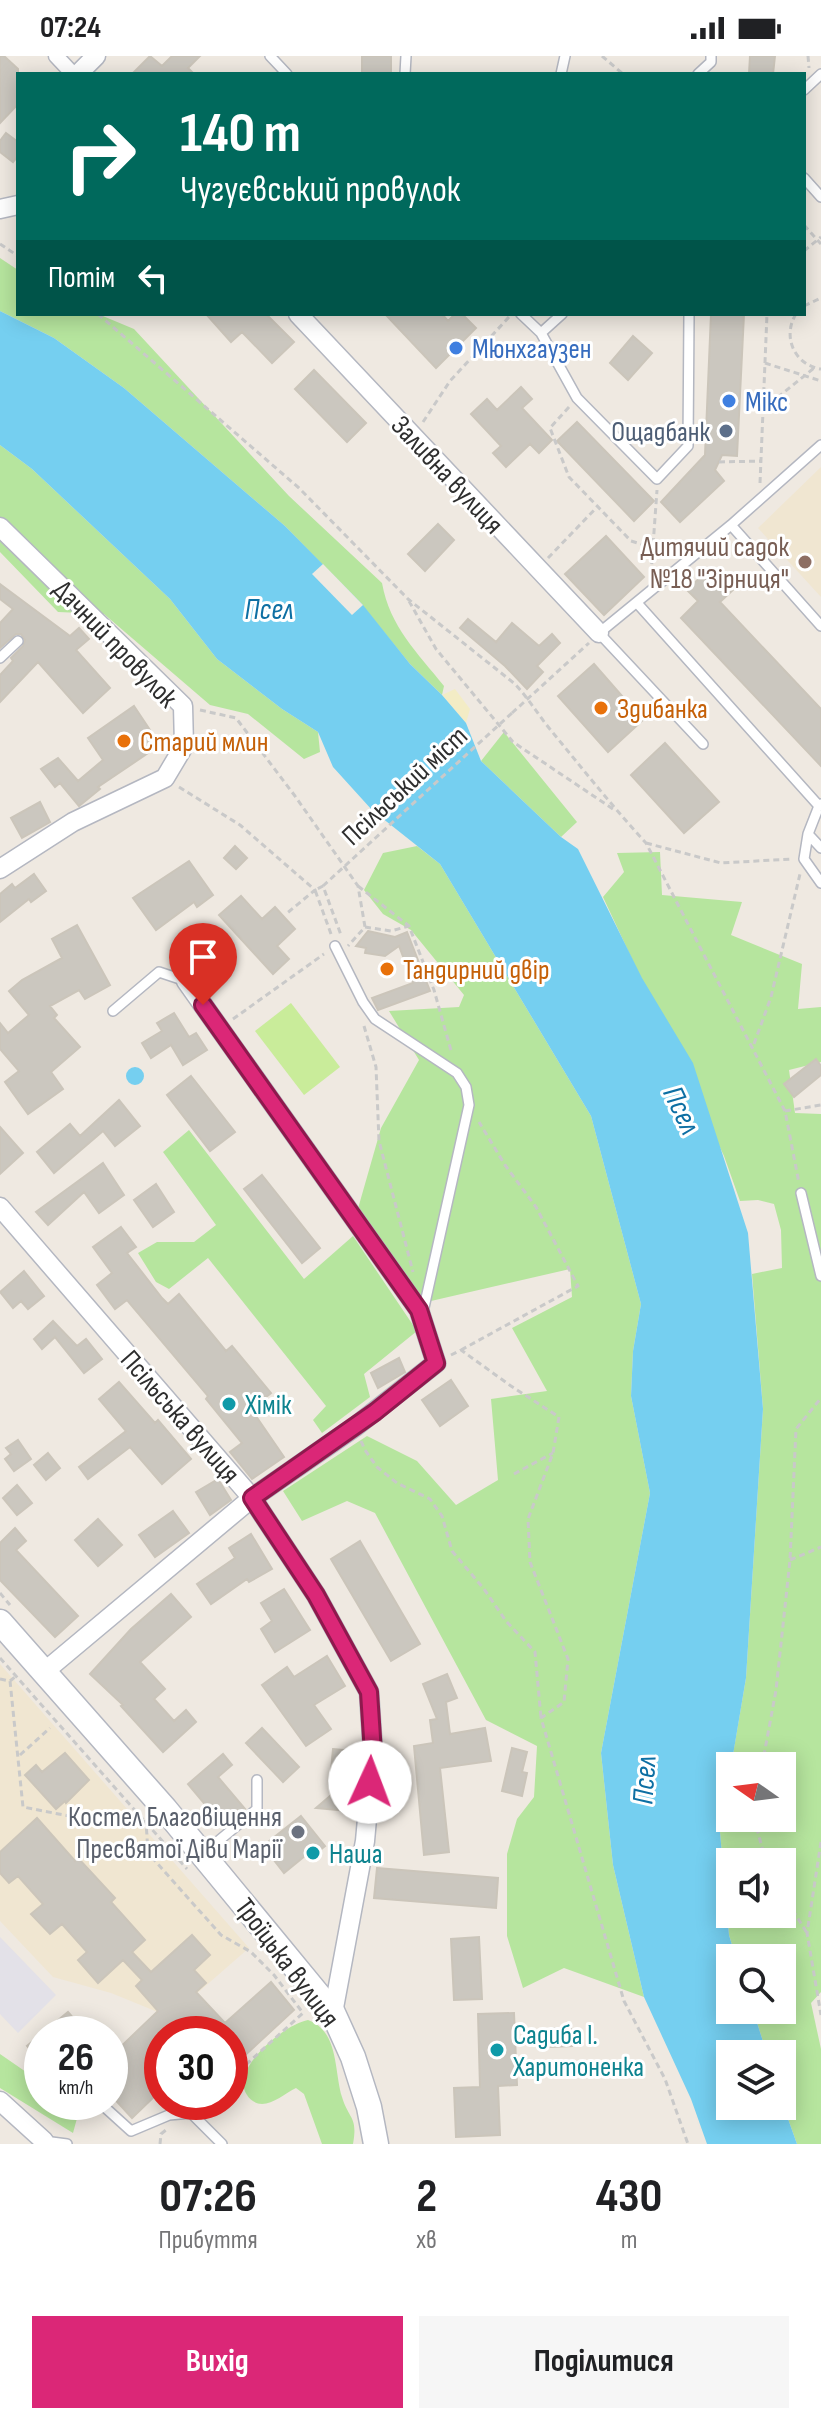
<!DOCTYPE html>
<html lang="uk">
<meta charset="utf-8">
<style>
body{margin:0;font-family:"Sofia Sans Condensed",sans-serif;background:#f6f6f6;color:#202124;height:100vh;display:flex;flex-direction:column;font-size:30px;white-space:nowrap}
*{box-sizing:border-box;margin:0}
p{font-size:26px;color:#757577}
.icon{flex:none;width:44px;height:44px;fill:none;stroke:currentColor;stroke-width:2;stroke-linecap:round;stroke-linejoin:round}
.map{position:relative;height:2088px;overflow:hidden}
.panel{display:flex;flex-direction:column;background:#fff;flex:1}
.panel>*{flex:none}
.hud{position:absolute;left:16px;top:16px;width:790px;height:244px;border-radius:0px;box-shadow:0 4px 20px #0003;background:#00695c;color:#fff;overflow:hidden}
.needle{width:52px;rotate:284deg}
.fabs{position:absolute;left:716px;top:1696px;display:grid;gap:16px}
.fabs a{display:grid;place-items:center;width:80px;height:80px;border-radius:0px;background:#fff;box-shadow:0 4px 20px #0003;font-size:40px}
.speed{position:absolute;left:24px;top:1960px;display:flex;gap:16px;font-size:40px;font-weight:700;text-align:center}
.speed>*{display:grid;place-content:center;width:104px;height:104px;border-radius:50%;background:#fff;box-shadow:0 4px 20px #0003;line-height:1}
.speed small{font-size:20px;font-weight:400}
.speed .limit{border:12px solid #d22;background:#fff;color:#111}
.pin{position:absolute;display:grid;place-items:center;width:68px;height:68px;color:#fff;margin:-82px -34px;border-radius:50% 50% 50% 0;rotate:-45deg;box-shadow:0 0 8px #0007}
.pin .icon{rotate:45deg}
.me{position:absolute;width:88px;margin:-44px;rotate:2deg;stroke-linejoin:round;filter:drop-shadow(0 0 6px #0008)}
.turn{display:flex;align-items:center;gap:28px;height:168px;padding:0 32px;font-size:36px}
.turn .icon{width:104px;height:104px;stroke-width:2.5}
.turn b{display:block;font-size:56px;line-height:68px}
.then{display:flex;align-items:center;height:76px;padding:0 32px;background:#0003;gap:16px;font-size:30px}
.eta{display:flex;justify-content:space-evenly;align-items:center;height:136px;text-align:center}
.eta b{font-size:48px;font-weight:700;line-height:56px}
.button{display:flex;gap:16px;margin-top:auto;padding:16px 32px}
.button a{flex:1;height:92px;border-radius:0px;background:#db2777;color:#fff;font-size:32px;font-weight:700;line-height:92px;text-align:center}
.button a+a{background:#f6f6f6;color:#202124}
.status{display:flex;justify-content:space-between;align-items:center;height:56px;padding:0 40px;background:#fff;direction:ltr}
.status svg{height:22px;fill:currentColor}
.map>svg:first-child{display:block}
.industrial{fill:#e3e1e8}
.education{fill:#f0e6d1}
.green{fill:#b6e59e;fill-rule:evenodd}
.sand{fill:#f3ecc5}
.pitch{fill:#c9ec9a}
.water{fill:#75cff0}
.pier{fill:#efe9e1}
.building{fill:#cbc7bf;stroke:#cbc5ba;stroke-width:2}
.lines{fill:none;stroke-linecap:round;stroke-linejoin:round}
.service-casing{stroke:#b4b7c1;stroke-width:12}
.pedestrian-casing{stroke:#b4b7c1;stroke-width:17}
.minor-casing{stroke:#b4b7c1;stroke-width:21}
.secondary-casing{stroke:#b4b7c1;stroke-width:27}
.path{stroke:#c9c9c9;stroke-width:3;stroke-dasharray:6 4;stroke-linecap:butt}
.service{stroke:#fff;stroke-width:9}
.pedestrian{stroke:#fff;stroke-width:14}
.minor{stroke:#fff;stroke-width:18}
.secondary{stroke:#fff;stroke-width:24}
.path-bridge{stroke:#c9c9c9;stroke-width:3;stroke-dasharray:6 4;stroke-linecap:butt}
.route-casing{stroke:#8e194d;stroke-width:20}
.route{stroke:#db2777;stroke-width:14}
.shop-dot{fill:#3f7fe0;stroke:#fff;stroke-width:3}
.service-dot{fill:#5c6f8a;stroke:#fff;stroke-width:3}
.education-dot{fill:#8d6e63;stroke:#fff;stroke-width:3}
.food-dot{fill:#e8710a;stroke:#fff;stroke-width:3}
.culture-dot{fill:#0f9aa8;stroke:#fff;stroke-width:3}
.worship-dot{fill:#6b7280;stroke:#fff;stroke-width:3}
.labels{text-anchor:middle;stroke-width:6;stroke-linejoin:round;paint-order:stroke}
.shop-label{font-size:28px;fill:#366cbe;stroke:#fff;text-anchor:start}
.service-label{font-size:28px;fill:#4e5e75;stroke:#fff;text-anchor:end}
.street-label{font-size:28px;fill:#2e2e2e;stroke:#fff}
.education-label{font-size:28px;fill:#785e54;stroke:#fff;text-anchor:end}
.food-label{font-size:28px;fill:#c56008;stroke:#fff;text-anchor:start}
.culture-label{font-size:28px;fill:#0d838f;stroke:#fff;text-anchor:start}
.worship-label{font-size:28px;fill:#5b616d;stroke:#fff;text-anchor:end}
.water-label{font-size:30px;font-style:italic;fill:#0d6fa3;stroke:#fff}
</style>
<div class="status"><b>07:24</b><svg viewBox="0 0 49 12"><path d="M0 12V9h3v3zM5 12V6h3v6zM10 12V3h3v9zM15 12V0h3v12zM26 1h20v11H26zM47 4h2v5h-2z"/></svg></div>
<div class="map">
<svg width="821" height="2088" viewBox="0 0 821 2088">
<rect width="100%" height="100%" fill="#efe9e1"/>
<path class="industrial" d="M0,1881L56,1939L18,1977L0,1958Z"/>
<path class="education" d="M821,411V541L758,472Z
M0,1608L249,1892L170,1961L111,1937L53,1921L0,1865Z"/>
<path class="green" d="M0,202L18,214V258H98L134,273L289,440L382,527C390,571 417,596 444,630L442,639L410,608L362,549L285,470L124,332L54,282L0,255Z
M0,389L32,413L170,543L217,603L282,653L318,676L320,696L304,703L248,658L210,649L104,558L58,556L0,496Z
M504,676L577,766L561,781L481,705Z
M417,790L440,808L591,1060L641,1248L633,1295L631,1340L650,1437L601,1697L613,1809L644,1941L564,1912L523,1932L507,1880V1798L517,1763L534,1741L537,1690L486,1664L375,1457L347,1445L302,1465L283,1435L367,1380L417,1405L456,1449L498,1424L491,1343L547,1335L512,1272L572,1241L570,1213L418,1248L357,1156L381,1072L419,1004L389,955L459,951L464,939L411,874L383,858L364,834L383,797Z
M660,796L662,839L742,846L731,879L802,908L798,953L821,951V1006L789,1014L795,1057L821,1058V1936L811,1947L821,1993V2088H797L782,2046V1998H767L753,1954H782V1902H736L729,1879L720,1776L730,1717V1762H782V1710H731L746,1622L763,1353L752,1218L782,1212L781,1174L774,1148L758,1144L740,1145L724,1100L603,841L624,816L617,797ZM730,1806H782V1858H730Z
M189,1074L304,1223L353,1180L417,1275L364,1318L370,1341L322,1377L313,1364L326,1350L208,1202L169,1233L156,1226L138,1197L157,1186H194L216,1169L163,1096Z
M308,1964C339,1975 334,2015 342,2041C349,2064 358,2060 353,2088H322L304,2038L296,2032C286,2037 273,2048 262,2048C256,2048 250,2044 247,2039C229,2013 285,1968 308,1964Z
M0,1998L42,2027V2046H67L79,2055L73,2077L0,2032Z"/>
<path class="sand" d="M455,633L470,653L466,667L442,639Z"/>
<path class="pitch" d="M291,947L340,1011L304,1039L255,975Z"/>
<path class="water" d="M0,255L54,282L124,332L285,470L363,549L410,608L442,639L466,667L481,705L561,781L578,793L642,922L693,1007L748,1177L763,1353L746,1622L720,1776L729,1879L736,1902H730V1954H753L767,1998H730V2050H782V2046L797,2088H707L691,2043L644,1941L613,1809L601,1697L650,1437L631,1340L633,1295L641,1248L591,1060L440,808L372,754L333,711L318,676L282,653L217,603L170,543L32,413L0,389Z
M126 1020a9 9 0 1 1 18 0a9 9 0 1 1-18 0Z"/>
<path class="pier" d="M323,508L363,549L352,559L312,518Z"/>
<path class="building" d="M0,0H4L18,13V48L0,67Z
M150,0L162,10L172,0H200L188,12L194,18H132Z
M362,0H391V18H362Z
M750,0H775L773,18H749Z
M6,77L18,86V100L13,106L0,96V85Z
M206,258H266L294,286L272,307L242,276L231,286Z
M385,258H442L448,265L455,258H462L476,272L436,312Z
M711,258H744L737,400L722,399L715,414L724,425L680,466L661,446L705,399Z
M633,280L652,297L628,324L610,307Z
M314,314L366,367L347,386L295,333Z
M521,331L532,343L522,352L552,384L539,397L530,388L506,411L493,397L501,390L471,358L487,343L497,354Z
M577,366L654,445L634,465L557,385Z
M438,468L454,484L425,515L408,498Z
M606,480L644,521L604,559L565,518Z
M706,516L715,525L721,519L734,533L720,546L821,653V710L681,562L698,545L687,534Z
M0,528L70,580L79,572L89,583L76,594L110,632L83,657L38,606L0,646V619L13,605L11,602L23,590L25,584L21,578H16L0,592V567L13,553L0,543Z
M468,563L496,586L512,567L539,590L552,578L560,587L537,610L543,616L527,633L505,610L460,572Z
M594,608L643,664L608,696L558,640Z
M134,650L160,689L98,731L100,733L79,750L60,727L55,731L41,713L58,702L78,725L103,704L88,682Z
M665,687L719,746L684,777L631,719Z
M40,746L50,766L22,782L11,762Z
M235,790L247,802L236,813L224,802Z
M189,805L213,839L197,851L194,846L156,874L133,842Z
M34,818L46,835L31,846L29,843L0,866V838L12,828L15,832Z
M241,840L262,863L275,851L295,873L277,890L289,903L273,918L219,859Z
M77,869L110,929L85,943L79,934L50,950L57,959L54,962L80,991L51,1016L63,1033L28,1058L5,1026L19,1015L0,993V967L8,977L29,959L9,935L22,924L62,902L52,883Z
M368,875L395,881L407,876L430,935L378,954L372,942L413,927L399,890L385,900L365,897L366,892L356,890Z
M174,957L189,981L196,977L207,994L183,1009L171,989L151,1002L142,987L162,975L157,967Z
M816,1003L821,1010V1019L794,1041L784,1028Z
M191,1020L235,1076L210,1095L167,1039Z
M119,1044L140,1070L115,1090L103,1075L54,1117L37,1096L70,1068L80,1080Z
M0,1071L23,1097L0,1118Z
M103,1107L124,1139L99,1157L84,1136L48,1169L36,1156Z
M262,1119L320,1192L302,1207L244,1133Z
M156,1128L174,1156L153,1171L134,1144Z
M121,1171L136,1191L127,1197L162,1242L168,1248L179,1238L226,1295L232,1290L271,1337L251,1353L284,1401L252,1423L230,1396L242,1387L206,1343L208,1340L127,1244L115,1253L97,1229L112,1217L93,1191Z
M24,1215L44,1240L28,1253L21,1245L13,1252L0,1236Z
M53,1265L77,1290L86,1283L102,1303L84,1317L55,1281L42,1293L34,1283Z
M399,1302L405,1316L378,1332L371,1317Z
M451,1324L468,1350L440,1370L422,1344Z
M119,1326L155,1367L158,1364L191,1403L162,1428L130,1391L88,1423L79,1411L126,1375L99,1343Z
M18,1384L31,1403L14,1415L5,1403L11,1398L6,1392Z
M48,1397L60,1412L46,1424L34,1409Z
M218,1423L231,1444L210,1459L196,1436Z
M17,1429L32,1447L17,1459L3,1442Z
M173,1455L189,1477L155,1501L139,1479Z
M98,1463L122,1489L98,1510L75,1484Z
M15,1472L26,1485L16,1494L78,1560L55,1581L0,1524V1487Z
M251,1478L272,1513L249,1526L247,1523L211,1548L197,1528L235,1502L229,1492Z
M360,1485L420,1588L391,1605L331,1503Z
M284,1533L310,1574L275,1596L261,1573L272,1565L261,1547Z
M171,1538L191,1561L140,1606L165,1633L154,1643L174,1665L186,1654L196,1666L163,1696L121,1650L123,1649L90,1618L131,1573Z
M327,1600L345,1630L314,1649L331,1673L306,1690L262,1629L287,1611L294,1621Z
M447,1618L457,1642L446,1646L450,1678L485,1672L491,1705L440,1712L449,1796L424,1799L414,1690L433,1687L430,1664L437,1663L423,1628Z
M262,1672L299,1711L283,1726L246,1687Z
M512,1692L527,1696L522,1716L527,1717L522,1740L502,1735Z
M333,1693L353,1695L347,1755L316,1752L337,1734L330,1725Z
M65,1697L89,1724L66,1747L65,1745L56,1753L25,1719L36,1709L42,1716Z
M223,1698L232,1709L218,1721L245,1753L224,1771L188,1728Z
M301,1760L325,1790L314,1799L311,1795L284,1817L263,1790Z
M37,1762L75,1805L78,1802L115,1842L111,1846L145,1884L132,1896L151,1916L192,1879L210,1899L194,1914L206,1927L196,1936L225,1967L271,1926L294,1954L230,2013V1978H162V2033L132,2062L110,2038V2001L158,1955L136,1930L142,1924L123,1904L98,1927L78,1904L87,1896L62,1868L50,1878L31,1858L43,1848L18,1820L9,1827L0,1817V1796Z
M377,1812L498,1822L496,1852L374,1842Z
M479,1881L482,1943L454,1944L451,1883Z
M68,1956L87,1978H42V2008L27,1990Z
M514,1957L517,2029L498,2030L500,2079L456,2081L454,2032L480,2031L478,1958Z
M571,1971L572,1990L548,1991L546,1973Z"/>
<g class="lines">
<defs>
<path id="service" d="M270,0L287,18
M405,18L406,0
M561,18L565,0
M698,18L711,6V0
M804,34L821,18
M804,122L821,141
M521,258L541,277L562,258
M541,277L577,342L657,423L688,390L689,258
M731,469L821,570
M637,547L819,750L821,748
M0,602L18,585
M703,688L599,577L731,469L821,389
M819,750L808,778L821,792
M808,778L804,803L821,827
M335,890L363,946L375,963L457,1017L466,1031L469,1049L423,1256
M113,955L159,916L186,925
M801,1137L821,1220
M205,1796L257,1753V1724
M99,2046L131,2075L169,2059L191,2057L222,2088
M44,2085L67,2088"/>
<path id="pedestrian" d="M56,0L73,18"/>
<path id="minor" d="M78,18L96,0
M0,153L18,149
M298,258L599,577
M0,471L183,650L184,690L165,722L73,766L0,813
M0,1151L252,1442L316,1539L369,1636L373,1697L365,1785L333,1957
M44,1616L252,1442L356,1370L436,1307L419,1254L186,925
M0,2045L44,2085"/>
<path id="secondary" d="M0,1566L165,1753L333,1957L353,2001L369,2051L376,2088"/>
</defs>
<use href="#service" class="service-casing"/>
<use href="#pedestrian" class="pedestrian-casing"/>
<use href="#minor" class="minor-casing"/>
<use href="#secondary" class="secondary-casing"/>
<path class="path" d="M602,0L623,18
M808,0L809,12
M804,169L821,188
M0,188L18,200
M804,195L821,181
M804,250L821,242
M98,258L299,432L408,543L515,628C528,642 537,657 549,672C581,711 612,750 646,787L785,1055L799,1127
M796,258C782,280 794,309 821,313
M765,307L821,325
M569,351L550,372L569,421L631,485L654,492H684
M762,354L814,312
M423,366L450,325L509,261
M719,406L761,405
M760,427L767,258
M548,502L598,450
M651,518L657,434
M409,545L436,593L513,686L613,753
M200,654L236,662L295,740L358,830L365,871L348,890
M512,657L589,587
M179,731L240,769L315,834L286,858
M646,787L721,807L792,803
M358,830L409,870L434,934L452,998
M365,871L391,875L409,870
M331,878L315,834L323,830L341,879
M233,963L324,898
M364,970L376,1011L379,1085L413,1216
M754,988L771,941L800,818
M785,1055L821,1049
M461,1294L578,1230L536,1151L505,1109L479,1066
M451,1299L461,1294L511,1330L559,1361L553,1397L528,1463L530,1506L568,1603L564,1646L541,1662L624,1945L665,2023L688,2088
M361,1385L365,1394L377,1411L397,1427L430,1443L442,1460L452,1495L484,1533L506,1565L535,1596L541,1662
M514,1418L553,1397
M790,1504L821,1491
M0,1537L10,1549
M0,1602L187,1813
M0,1623L10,1625L16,1620
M10,1625L23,1751L125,1771L146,1765L148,1797L221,1879L251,1896L274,1919L303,1957L230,2023
M20,1699L50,1672
M762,1710L776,1634L790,1504L796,1373L821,1342
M754,1762L766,1806
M821,1786L807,1877L821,1959
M782,1837L807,1877
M160,2088L161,2078L166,2074"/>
<use href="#service" class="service"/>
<use href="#pedestrian" class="pedestrian"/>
<use href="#minor" class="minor"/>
<use href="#secondary" class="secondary"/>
<path class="path-bridge" d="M323,830L512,657"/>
</g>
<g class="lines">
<defs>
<path id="route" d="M203,949L419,1254L436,1307L375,1356L252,1442L316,1539L369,1636L373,1697L370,1726"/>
</defs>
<use href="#route" class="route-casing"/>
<use href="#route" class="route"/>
</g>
<g class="shop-dot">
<circle cx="456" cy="292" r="8"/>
<circle cx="729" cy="345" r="8"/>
</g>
<circle class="service-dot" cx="726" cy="375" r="8"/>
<circle class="education-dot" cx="805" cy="506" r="8"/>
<g class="food-dot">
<circle cx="601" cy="652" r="8"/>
<circle cx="124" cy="685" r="8"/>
<circle cx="387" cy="913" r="8"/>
</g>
<g class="culture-dot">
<circle cx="229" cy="1348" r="8"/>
<circle cx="313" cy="1797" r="8"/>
<circle cx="497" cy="1994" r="8"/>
</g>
<circle class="worship-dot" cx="298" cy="1776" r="8"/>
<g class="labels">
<g class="shop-label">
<text x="472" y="302">Мюнхгаузен</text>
<text x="745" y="355">Мікс</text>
</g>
<g class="service-label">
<text x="710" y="385">Ощадбанк</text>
</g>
<g class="street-label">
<text transform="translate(448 418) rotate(47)" y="10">Заливна вулиця</text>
<text transform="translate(116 587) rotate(46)" y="10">Дачний провулок</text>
<text transform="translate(404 729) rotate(-43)" y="10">Псільський міст</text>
<text transform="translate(181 1360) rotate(49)" y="10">Псільська вулиця</text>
<text transform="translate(288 1906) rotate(53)" y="10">Троїцька вулиця</text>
</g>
<g class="education-label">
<text x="789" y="500">Дитячий садок<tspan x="789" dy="32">№18 "Зірниця"</tspan></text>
</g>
<g class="food-label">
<text x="617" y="662">Здибанка</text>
<text x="140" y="695">Старий млин</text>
<text x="403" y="923">Тандирний двір</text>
</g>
<g class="culture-label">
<text x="245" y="1358">Хімік</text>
<text x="329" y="1807">Наша</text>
<text x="513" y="1988">Садиба І.<tspan x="513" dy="32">Харитоненка</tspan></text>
</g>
<g class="worship-label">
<text x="282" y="1770">Костел Благовіщення<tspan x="282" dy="32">Пресвятої Діви Марії</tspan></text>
</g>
<g class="water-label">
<text x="269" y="563">Псел</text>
<text transform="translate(682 1054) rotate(65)" y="10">Псел</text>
<text transform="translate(644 1724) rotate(-86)" y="10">Псел</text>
</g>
</g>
</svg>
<div class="fabs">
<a><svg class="needle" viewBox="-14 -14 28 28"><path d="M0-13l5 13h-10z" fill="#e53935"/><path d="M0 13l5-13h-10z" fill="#757577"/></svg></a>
<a><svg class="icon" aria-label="sound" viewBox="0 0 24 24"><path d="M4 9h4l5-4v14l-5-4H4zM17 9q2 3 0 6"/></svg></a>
<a><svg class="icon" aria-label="search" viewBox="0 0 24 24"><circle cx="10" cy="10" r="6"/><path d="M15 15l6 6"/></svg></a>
<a><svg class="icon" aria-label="layers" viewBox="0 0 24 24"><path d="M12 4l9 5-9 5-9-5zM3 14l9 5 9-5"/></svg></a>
</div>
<div class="speed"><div>26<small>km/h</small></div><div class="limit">30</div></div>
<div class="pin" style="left:203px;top:949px;background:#d93025"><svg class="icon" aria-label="arrive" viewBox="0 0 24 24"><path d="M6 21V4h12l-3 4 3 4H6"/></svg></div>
<svg class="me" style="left:370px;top:1726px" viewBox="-20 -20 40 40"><circle r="19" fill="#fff"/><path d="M0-13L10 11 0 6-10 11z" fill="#db2777"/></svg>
<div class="hud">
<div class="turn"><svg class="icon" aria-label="right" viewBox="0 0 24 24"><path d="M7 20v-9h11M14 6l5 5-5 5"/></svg><div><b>140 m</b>Чугуєвський провулок</div></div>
<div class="then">Потім<svg class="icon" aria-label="left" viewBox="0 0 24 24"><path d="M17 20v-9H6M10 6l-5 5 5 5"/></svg></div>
</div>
</div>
<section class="panel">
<div class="eta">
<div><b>07:26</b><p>Прибуття</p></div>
<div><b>2</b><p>хв</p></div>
<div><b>430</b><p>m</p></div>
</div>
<div class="button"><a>Вихід</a><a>Поділитися</a></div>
</section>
